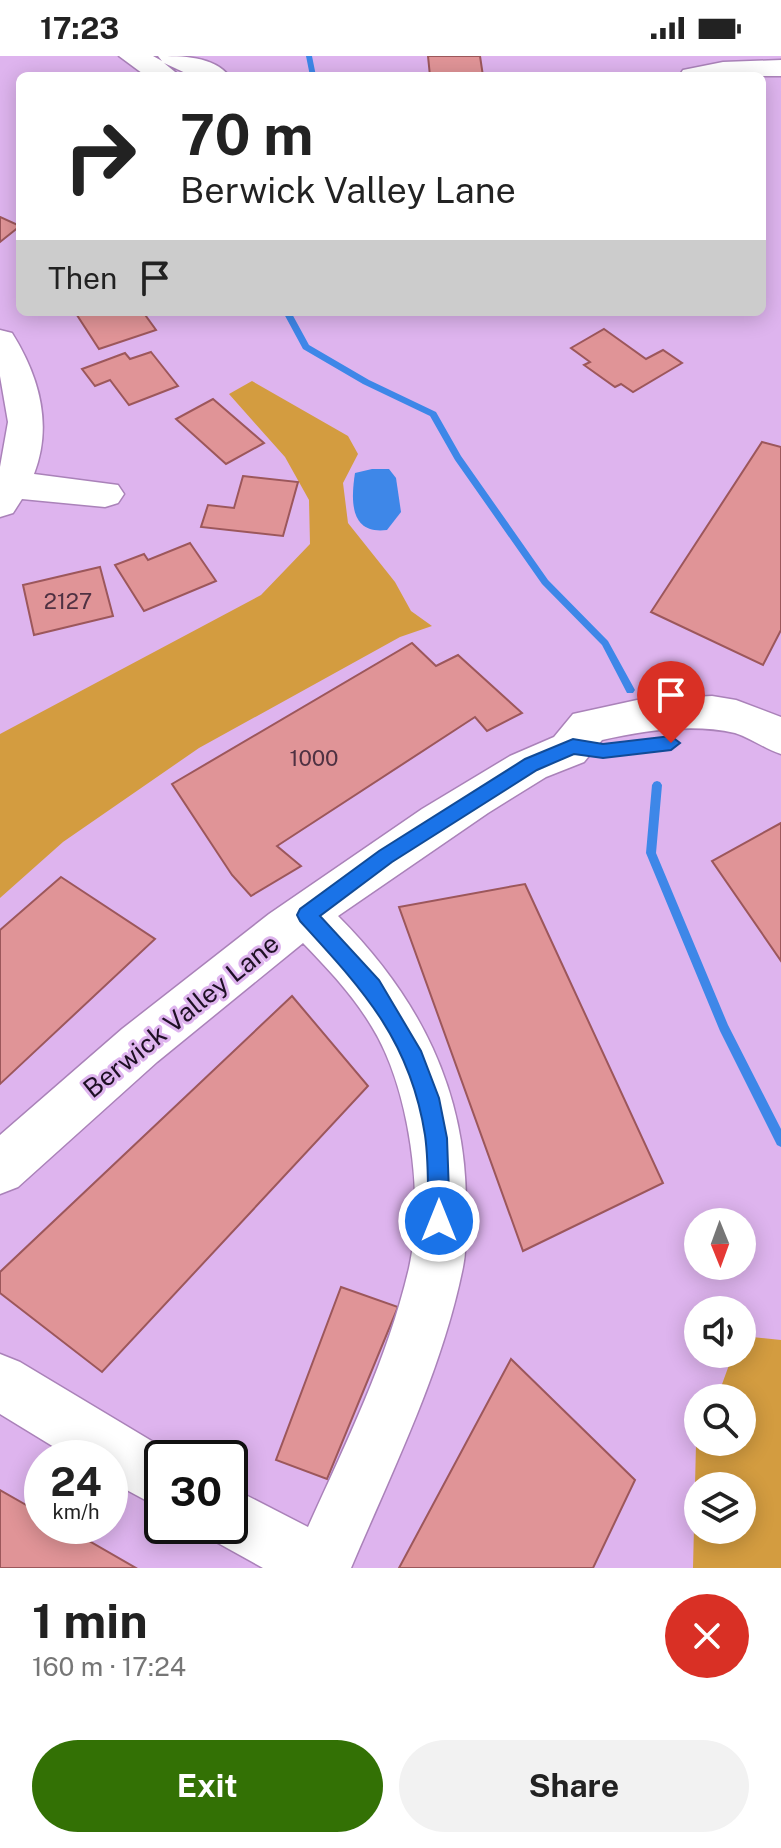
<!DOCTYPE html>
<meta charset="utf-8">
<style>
body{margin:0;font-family:"Public Sans",sans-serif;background:#f2f2f2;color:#222;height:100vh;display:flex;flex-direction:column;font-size:30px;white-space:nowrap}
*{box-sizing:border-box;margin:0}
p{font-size:26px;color:#767676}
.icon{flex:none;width:44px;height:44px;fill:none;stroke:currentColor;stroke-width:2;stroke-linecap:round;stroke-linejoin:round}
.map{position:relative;height:1512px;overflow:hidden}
.drawer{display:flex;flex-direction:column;background:#fff;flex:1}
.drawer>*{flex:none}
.top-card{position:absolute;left:16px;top:16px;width:750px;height:244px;border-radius:12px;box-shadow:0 4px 20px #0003;background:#fff;color:#222;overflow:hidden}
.needle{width:52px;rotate:179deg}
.fabs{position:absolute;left:684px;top:1152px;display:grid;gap:16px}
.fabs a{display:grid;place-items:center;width:72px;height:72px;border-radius:50%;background:#fff;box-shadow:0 4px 20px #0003;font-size:40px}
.speed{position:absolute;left:24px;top:1384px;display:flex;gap:16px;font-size:40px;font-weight:700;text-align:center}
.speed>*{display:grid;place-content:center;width:104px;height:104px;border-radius:50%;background:#fff;box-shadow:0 4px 20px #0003;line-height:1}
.speed small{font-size:20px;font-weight:400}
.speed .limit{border:4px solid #111;border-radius:12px;background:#fff;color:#111}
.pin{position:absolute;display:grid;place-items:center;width:68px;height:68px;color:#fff;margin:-82px -34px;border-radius:50% 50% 50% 0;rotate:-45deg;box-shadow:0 0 8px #0007}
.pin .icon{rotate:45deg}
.me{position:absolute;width:88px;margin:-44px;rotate:0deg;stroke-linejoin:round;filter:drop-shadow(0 0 6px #0008)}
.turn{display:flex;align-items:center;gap:28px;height:168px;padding:0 32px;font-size:36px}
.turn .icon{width:104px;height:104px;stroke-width:2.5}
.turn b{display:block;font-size:56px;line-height:68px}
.then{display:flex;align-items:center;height:76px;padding:0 32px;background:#0003;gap:16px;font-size:30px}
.round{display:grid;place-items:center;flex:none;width:84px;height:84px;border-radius:42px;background:#f2f2f2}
.overview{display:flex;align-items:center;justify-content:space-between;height:136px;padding:0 32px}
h1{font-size:48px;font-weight:700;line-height:60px}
.primary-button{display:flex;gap:16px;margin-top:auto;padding:16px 32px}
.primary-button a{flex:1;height:92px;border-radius:48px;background:#337105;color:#fff;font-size:32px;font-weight:700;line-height:92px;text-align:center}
.primary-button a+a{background:#f2f2f2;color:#222}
.status{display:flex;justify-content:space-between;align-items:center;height:56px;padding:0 40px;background:#fff;direction:ltr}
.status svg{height:22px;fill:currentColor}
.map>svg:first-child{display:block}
.green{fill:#d39c40;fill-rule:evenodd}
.water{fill:#3e87e8}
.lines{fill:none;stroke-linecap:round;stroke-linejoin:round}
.stream{fill:#3e87e8;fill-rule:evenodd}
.building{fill:#e09497;stroke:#9c575b;stroke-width:2}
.minor-casing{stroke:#aa82b9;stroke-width:3}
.minor{fill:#fff;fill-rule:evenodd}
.route{fill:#1a73e8;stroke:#114b97;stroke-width:2}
.labels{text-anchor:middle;stroke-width:6;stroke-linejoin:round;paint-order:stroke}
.number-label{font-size:22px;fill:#4f3142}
.street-label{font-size:26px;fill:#1f1025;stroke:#deb4ee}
</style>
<div class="status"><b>17:23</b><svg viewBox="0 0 49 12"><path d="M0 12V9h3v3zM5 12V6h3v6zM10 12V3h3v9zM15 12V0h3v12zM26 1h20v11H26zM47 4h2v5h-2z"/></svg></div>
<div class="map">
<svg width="781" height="1512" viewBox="0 0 781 1512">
<rect width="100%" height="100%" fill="#deb4ee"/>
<path class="green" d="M252,325L348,380L358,398L343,427L348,467L395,526L411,555L432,570L400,581L199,692L63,786L0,842V678L261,539L310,488L309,444L285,401L229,338Z
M742,1280L781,1284V1512H693L696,1388L698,1384L742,1386V1342H717L733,1298H742ZM698,1430H742V1474H698Z"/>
<path class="water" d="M372,413H389L396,422L401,456L387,474C349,479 351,443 355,417Z"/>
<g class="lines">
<path class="stream" d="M306,0H312L316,20H310Z
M283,256H291L309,289L369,324L436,356L461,400L548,524L608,585L635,634L633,637H627L602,589L542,528L455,404L430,360L363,328L303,293Z
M657,725L660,726L662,729L656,797L728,969L781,1073V1091L777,1089L720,975L646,797L652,729L654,726Z"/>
</g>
<path class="building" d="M428,0H480L483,20H430Z
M0,161L20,170L0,186Z
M75,256H143L156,274L99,293Z
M604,273L646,303L663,294L682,307L633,336L621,328L615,331L584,309L590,306L571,292Z
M151,296L178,330L129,349L110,324L95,330L82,313L125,297L130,303Z
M213,343L264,387L226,408L176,363Z
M762,386L781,391V574L763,609L651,556Z
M243,420L298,426L283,480L201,471L208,449L234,452Z
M190,487L216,525L144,555L115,509L144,498L148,504Z
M100,511L113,560L34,579L23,529Z
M412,587L436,610L458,599L522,657L487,675L475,661L277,790L301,810L251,840L232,819L172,728Z
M781,767V905L712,805Z
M61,821L155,883L0,1028V874Z
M525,828L663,1127L523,1195L399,851Z
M292,940L368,1030L102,1316L0,1237V1216Z
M341,1231L398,1251L327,1423L276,1404Z
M511,1303L635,1424L593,1512H399Z
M0,1434L42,1458V1470H63L136,1512H0Z"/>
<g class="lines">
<defs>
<path id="minor" d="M119,0H153L162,5L158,0C181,0 214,0 229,20H192L164,7L180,20H146Z
M781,4V20H679L683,14L723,6Z
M0,274L12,277C39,320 53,369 34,418L118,429L124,438L118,447L105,451L22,443L13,457L0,461V411L8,366L0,320Z
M712,640L736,644L781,661V698C765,693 751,682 735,677C691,667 644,675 602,684L584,706L546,721L488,757L338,860C419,941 467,1035 466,1151C465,1171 467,1192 463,1211C442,1316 392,1415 351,1512H263L209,1482L204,1470H230V1431L308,1471C346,1387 388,1302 409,1212C425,1142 409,1031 372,971C353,939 328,913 303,887L157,1006L18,1131L0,1138V1079L122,973L269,858L422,753L510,700L554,681L573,658L637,644Z
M0,1298L20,1306L180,1402H162V1453L110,1425V1402H72L0,1358Z"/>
</defs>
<use href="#minor" class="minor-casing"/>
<use href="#minor" class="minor"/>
</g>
<path class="route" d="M671,680L680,687L671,694L603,702L574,698L537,714L392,806L320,860L379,924L421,995L439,1042L447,1082L450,1165L447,1173L439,1176L432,1173L428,1165C428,1137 429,1107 425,1079C410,983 362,933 300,865L297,859L300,853L379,795L525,703L573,683L603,688Z"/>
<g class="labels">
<g class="number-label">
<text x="68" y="553">2127</text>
<text x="314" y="710">1000</text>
</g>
<g class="street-label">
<text transform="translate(181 960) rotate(-39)" y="9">Berwick Valley Lane</text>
</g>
</g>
</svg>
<div class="fabs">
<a><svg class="needle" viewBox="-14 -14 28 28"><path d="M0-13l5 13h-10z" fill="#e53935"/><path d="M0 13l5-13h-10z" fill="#767676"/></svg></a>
<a><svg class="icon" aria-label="sound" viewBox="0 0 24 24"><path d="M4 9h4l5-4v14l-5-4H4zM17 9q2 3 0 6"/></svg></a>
<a><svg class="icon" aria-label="search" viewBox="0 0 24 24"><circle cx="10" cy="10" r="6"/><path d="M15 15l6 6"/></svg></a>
<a><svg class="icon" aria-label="layers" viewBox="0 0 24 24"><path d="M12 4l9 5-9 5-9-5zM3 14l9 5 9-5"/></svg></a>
</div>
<div class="speed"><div>24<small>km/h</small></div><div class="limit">30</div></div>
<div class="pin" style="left:671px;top:687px;background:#d93025"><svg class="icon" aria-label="arrive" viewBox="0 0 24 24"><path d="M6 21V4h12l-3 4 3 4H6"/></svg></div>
<svg class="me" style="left:439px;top:1165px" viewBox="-20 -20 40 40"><circle r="17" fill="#1a73e8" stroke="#fff" stroke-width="3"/><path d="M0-11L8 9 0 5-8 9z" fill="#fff"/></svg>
<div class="top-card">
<div class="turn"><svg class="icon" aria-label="right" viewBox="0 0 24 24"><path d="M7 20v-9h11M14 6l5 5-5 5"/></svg><div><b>70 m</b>Berwick Valley Lane</div></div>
<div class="then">Then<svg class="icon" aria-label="arrive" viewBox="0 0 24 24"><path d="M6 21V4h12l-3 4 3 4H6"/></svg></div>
</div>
</div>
<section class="drawer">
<div class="overview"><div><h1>1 min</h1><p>160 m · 17:24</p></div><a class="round" style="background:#d93025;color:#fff"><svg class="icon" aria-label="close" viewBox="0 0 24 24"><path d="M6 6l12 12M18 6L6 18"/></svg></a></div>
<div class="primary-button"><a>Exit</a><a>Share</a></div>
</section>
